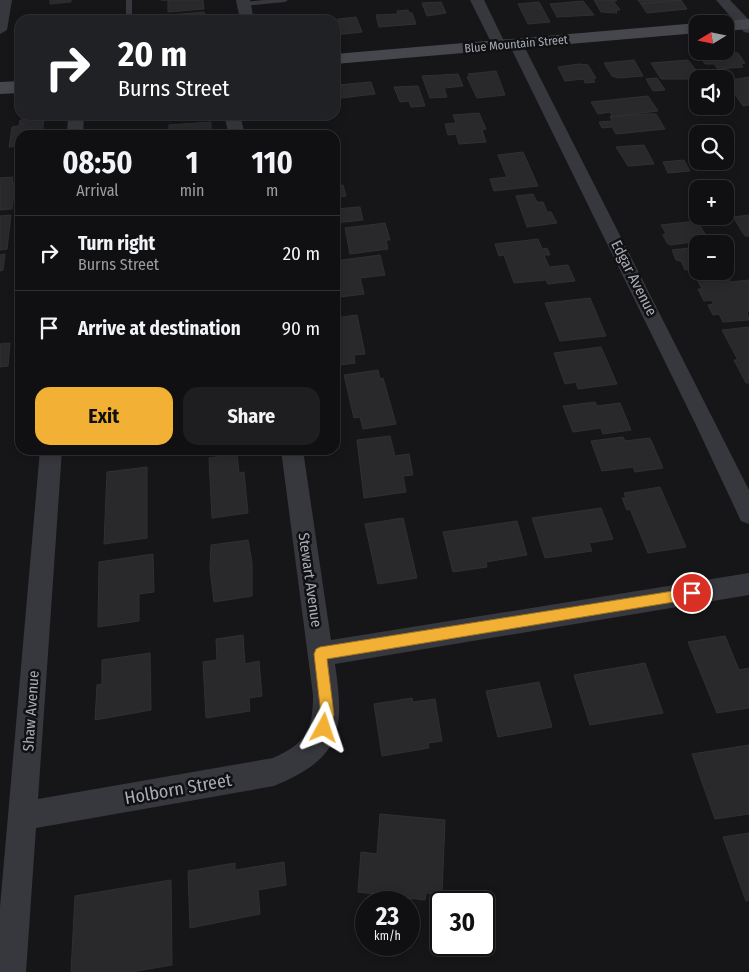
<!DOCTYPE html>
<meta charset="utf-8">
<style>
body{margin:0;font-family:"Fira Sans Condensed",sans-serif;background:#1e1e20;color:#f1f3f6;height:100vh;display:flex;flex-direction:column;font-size:19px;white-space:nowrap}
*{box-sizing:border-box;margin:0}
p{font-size:16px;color:#9c9d9f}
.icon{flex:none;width:28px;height:28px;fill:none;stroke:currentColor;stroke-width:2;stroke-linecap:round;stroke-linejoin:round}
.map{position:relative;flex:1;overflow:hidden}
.sheet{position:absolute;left:15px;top:130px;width:325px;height:325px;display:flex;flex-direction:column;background:#101012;border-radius:15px;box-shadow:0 2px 8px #0003,0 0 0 1px #303032}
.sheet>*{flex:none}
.top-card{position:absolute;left:15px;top:15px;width:325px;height:105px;border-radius:15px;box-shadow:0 2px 8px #0003,0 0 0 1px #303032;background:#202124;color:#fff;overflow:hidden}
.needle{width:32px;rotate:260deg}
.buttons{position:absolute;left:689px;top:15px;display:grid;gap:10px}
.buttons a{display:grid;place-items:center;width:45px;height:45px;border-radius:10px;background:#101012;box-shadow:0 2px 8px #0003,0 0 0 1px #303032;font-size:25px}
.speed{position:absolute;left:355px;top:891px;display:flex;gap:10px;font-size:25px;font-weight:700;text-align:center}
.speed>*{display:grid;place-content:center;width:65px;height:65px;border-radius:50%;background:#101012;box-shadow:0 2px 8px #0003,0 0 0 1px #303032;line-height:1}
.speed small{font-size:12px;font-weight:400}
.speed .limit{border:2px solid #111;border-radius:8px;background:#fff;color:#111}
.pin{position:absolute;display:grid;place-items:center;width:42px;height:42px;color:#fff;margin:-21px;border:2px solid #fff;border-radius:50%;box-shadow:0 1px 5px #0007}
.me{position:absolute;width:55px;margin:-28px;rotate:5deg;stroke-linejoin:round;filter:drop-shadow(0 0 4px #0008)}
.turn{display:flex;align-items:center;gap:18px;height:105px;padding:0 20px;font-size:22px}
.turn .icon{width:65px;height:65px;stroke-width:2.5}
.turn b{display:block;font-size:35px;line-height:42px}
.eta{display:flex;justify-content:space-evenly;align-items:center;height:85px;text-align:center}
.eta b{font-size:30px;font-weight:700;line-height:35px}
.button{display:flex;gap:10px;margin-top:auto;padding:10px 20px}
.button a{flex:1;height:58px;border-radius:15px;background:#f2b134;color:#111;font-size:20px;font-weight:700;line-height:58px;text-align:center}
.button a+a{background:#1e1e20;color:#f1f3f6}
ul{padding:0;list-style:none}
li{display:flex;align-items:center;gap:15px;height:75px;padding:0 20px;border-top:1px solid #303032}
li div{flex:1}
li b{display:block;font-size:19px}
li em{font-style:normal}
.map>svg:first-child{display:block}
.building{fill:#29292c;stroke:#303034}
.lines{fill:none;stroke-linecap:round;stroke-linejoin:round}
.service{fill:#37383d;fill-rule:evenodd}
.minor{fill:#37383d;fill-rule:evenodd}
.secondary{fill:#45474d;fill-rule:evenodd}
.route{fill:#f2b134;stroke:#9d7322}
.labels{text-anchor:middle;stroke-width:5;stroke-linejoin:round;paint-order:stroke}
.far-street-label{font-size:12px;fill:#a8adb8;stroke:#111113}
.street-label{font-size:15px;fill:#a8adb8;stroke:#111113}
.near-street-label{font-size:18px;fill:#a8adb8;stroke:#111113}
</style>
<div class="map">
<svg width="749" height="972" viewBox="0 0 749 972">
<rect width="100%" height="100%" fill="#161618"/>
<path class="building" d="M50,0H71V2L50,4Z
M161,0H203L204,9L168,12V0Z
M594,0H617L614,2L620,10H616L617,13L601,12Z
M638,0H681L641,4Z
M681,0L687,9L647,13L641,4Z
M583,1L594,15L557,17L550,4Z
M441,2L446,13L427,16L422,3Z
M539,2L550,22L528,24L518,4Z
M408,10L409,13H412L416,24L379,27L376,15L398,14L397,11Z
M204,12L205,20H160L159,16Z
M356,17L362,32L335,35V22H339L338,19Z
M727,52L738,53L745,63L741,64L743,67L718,69L714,64H705L699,54Z
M634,60L643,76L618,78L612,76L604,63Z
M688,60L703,79H661L651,63Z
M579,64L588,65L596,78L593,79L595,82L585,83L584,79L565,81L558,67Z
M496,71L505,95L477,98L467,77H470L468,74Z
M458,74L463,86L444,88L447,97L430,98L422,76Z
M749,77V105L743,106L726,81Z
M657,78L665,90L653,91L646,79Z
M371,82L375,94L341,98L338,85Z
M418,86L425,106L411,107L409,101L400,102L394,87Z
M648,96L658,111L610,117L612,116L610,112L598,114L591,102Z
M479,113L486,129L482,130L486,142L459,144L456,134L448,135L445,124L456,123L453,115Z
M646,114H656L665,129L616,134L612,127L602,128L599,122L612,121L610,117Z
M165,115H190V117L165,119Z
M44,118L42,135H20V146L9,147L12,127L19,126L20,120Z
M211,122V131H207V135H169V125Z
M644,145L654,164L628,166L616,147Z
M523,152L538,186L494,191L490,179L507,177L498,155Z
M684,160L690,171L668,173L663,162Z
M13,177L12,183L15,182L12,209L0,210V178Z
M343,185L346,196L335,197V186Z
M533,194L537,202H543L547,212H551L557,223L527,227L516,196Z
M360,207L363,220L335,223V209Z
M11,215L7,249L0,250V216Z
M749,215V236H745L733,217Z
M697,221L709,240L670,245L667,243L663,235L666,233L661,225Z
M385,223L390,240H386L388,249L350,254L345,228Z
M538,239L542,249L547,248L550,255H544L549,267L568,265L575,281L548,284L546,280L514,283L504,255L499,256L495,244Z
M698,247V269L685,270L681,261L676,260L672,250Z
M5,254L3,270L0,271V255Z
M380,255L385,275L360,278L364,294L340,297L338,291H335V261Z
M725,272L730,282L749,280V311H747L749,320L723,322L719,314L713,315L708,305L714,304L711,300L704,301L698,289H702L695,276Z
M590,298L606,336L560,341L545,303Z
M357,315L365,354L354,355L355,363L341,365L339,357H335V318Z
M749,327V383H746L734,360H738L722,330Z
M10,343L8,366L0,367V344Z
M601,347L617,384L578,389L576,382L565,384L554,353Z
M378,370L380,379L383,378L396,424L363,429L360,417L354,418L344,375Z
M595,402L597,406L620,403L631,430L603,434L601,428L573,432L563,406Z
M390,436L395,456L409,454L413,475L403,476L406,492L364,498L357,440Z
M623,437L625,441L650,438L663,468L635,472L633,467L602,471L591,441Z
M104,450H139V451L104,455Z
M237,454L239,473L244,472L248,513L212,518L209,458Z
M147,467V538L104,544L107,472Z
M660,487L686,547L648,553L630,509L627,510L622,498H626L624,493Z
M601,508L613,539L589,543L592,551L545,558L532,518Z
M403,518L417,578L378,584L365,524Z
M517,521L527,555L486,562L487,567L453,572L443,532Z
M248,540L252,563V596L214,602L210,569L211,545Z
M153,554L154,592L139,594V621L98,627L99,562Z
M243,635L245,664L259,661L262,696L249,698L250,711L206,718L203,662L217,660L216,639Z
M725,636L739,670L749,668V708L717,713L688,642Z
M150,653L151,710L95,720L97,685L102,684V660Z
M645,663L663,713L590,725L574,675Z
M539,682L552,727L498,737L486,691Z
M412,698L413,702L435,699L442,741L428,743L429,748L382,756L374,704Z
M749,745V814L715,819L692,754Z
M380,814L445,820L442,894L426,893L425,900L358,892L361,852L377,854Z
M749,833V900L746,901L723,837Z
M284,862L286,885L258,890L260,914L190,928L188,871L235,863V870Z
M171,880L172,965L131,972H71L75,896Z"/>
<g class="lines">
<path class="service" d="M126,0H132V20H126Z
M264,0H288L285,2L244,6L241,4L244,2Z"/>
<path class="minor" d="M0,0H12L7,30L0,34Z
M236,0H250L254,20H240Z
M470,0H484L506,45L504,48H494Z
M716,0H730L749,20V33L744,32Z
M516,40L523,44L749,490V524L741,521L695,423L509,44Z
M68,115H84L83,135H67Z
M224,115H240L245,135H229Z
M40,450H62L38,799L273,758C306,743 313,731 313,695L281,450H303L331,640L749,573V595L335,664C345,732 341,758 274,786L36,828L26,972H0V907Z"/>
<path class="secondary" d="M749,19V29L725,31V24H718L725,21Z
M698,23L702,24H698V33L335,64V54Z
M20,81V93L0,94V82Z"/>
</g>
<path class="route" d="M692,588L698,593L692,599L327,659L334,715L329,732L324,734L320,732L318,728L321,715L314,654L316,649L320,647Z"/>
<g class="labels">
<g class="far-street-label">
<text transform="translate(516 44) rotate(-5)" y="4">Blue Mountain Street</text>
</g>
<g class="street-label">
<text transform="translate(634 278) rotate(63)" y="5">Edgar Avenue</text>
<text transform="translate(310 580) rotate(82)" y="5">Stewart Avenue</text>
<text transform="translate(31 711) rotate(-86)" y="5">Shaw Avenue</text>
</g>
<g class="near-street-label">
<text transform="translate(178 789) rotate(-10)" y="6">Holborn Street</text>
</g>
</g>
</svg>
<div class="buttons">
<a><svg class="needle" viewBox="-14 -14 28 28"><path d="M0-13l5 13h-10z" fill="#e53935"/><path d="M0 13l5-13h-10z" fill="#9c9d9f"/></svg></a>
<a><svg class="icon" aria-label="sound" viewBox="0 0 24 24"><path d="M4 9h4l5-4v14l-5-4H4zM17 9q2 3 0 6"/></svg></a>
<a><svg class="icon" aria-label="search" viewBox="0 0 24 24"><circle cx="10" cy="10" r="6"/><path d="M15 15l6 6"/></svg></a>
<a>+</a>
<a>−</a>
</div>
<div class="speed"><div>23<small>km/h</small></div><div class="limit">30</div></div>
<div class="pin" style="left:692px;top:593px;background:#d93025"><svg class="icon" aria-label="arrive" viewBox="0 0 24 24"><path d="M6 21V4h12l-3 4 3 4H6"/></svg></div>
<svg class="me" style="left:324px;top:728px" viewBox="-20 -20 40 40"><path d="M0-17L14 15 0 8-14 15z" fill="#f2b134" stroke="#fff" stroke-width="4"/></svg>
<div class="top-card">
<div class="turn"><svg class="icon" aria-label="right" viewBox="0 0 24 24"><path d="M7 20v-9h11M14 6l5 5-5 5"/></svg><div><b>20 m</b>Burns Street</div></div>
</div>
<section class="sheet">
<div class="eta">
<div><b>08:50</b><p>Arrival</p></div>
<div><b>1</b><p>min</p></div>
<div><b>110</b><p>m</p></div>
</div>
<ul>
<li><svg class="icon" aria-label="right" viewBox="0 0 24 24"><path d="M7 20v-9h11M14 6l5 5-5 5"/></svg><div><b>Turn right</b><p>Burns Street</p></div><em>20 m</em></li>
<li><svg class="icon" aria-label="arrive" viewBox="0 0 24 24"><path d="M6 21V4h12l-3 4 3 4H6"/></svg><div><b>Arrive at destination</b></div><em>90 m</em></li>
</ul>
<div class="button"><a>Exit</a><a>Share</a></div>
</section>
</div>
